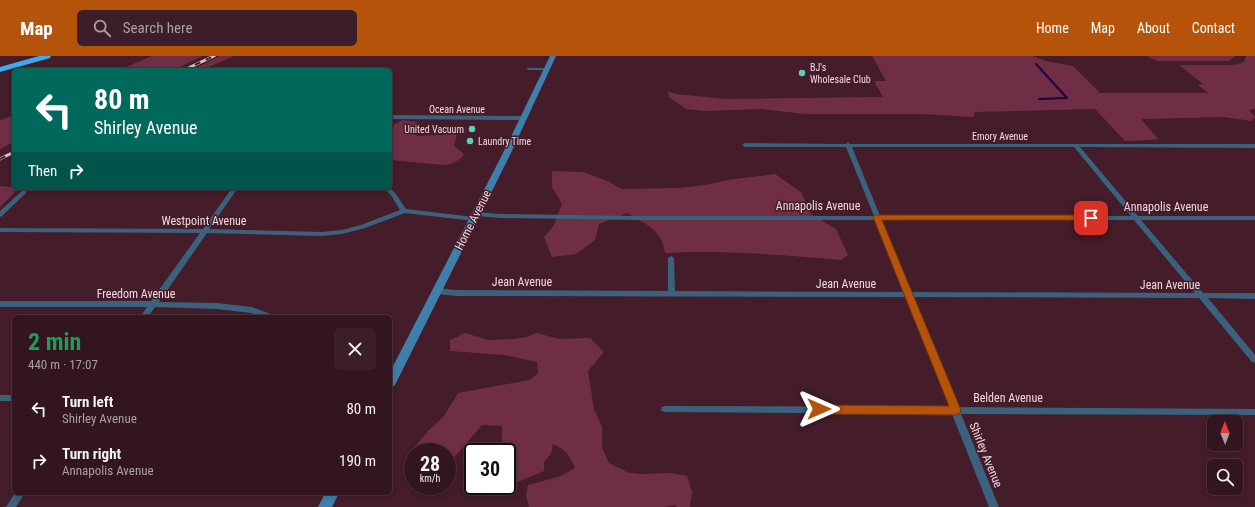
<!DOCTYPE html>
<meta charset="utf-8">
<style>
body{margin:0;font-family:"Roboto Condensed",sans-serif;background:#3b1e29;color:#f1f3f6;height:100vh;display:flex;flex-direction:column;font-size:15px;white-space:nowrap}
*{box-sizing:border-box;margin:0}
p{font-size:13px;color:#a99fa5}
.icon{flex:none;width:22px;height:22px;fill:none;stroke:currentColor;stroke-width:2;stroke-linecap:round;stroke-linejoin:round}
.map{position:relative;flex:1;overflow:hidden}
.details{position:absolute;left:12px;top:259px;width:380px;height:180px;display:flex;flex-direction:column;background:#331520;border-radius:6px;box-shadow:0 2px 6px #0003,0 0 0 1px #4e343e}
.details>*{flex:none}
.guide{position:absolute;left:12px;top:12px;width:380px;height:122px;border-radius:6px;box-shadow:0 2px 6px #0003,0 0 0 1px #4e343e;background:#00695c;color:#fff;overflow:hidden}
.needle{width:26px;rotate:359deg}
.buttons{position:absolute;left:1207px;top:359px;display:grid;gap:8px}
.buttons a{display:grid;place-items:center;width:36px;height:36px;border-radius:6px;background:#331520;box-shadow:0 2px 6px #0003,0 0 0 1px #4e343e;font-size:20px}
.speed{position:absolute;left:404px;top:387px;display:flex;gap:8px;font-size:20px;font-weight:700;text-align:center}
.speed>*{display:grid;place-content:center;width:52px;height:52px;border-radius:50%;background:#331520;box-shadow:0 2px 6px #0003,0 0 0 1px #4e343e;line-height:1}
.speed small{font-size:10px;font-weight:400}
.speed .limit{border:2px solid #111;border-radius:6px;background:#fff;color:#111}
.pin{position:absolute;display:grid;place-items:center;width:34px;height:34px;color:#fff;margin:-17px;border-radius:8px;box-shadow:0 2px 6px #0006}
.me{position:absolute;width:44px;margin:-22px;rotate:90deg;stroke-linejoin:round;filter:drop-shadow(0 0 3px #0008)}
.turn{display:flex;align-items:center;gap:14px;height:84px;padding:0 16px;font-size:18px}
.turn .icon{width:52px;height:52px;stroke-width:2.5}
.turn b{display:block;font-size:28px;line-height:34px}
.then{display:flex;align-items:center;height:38px;padding:0 16px;background:#0003;gap:8px;font-size:15px}
.round{display:grid;place-items:center;flex:none;width:42px;height:42px;border-radius:6px;background:#3b1e29}
.overview{display:flex;align-items:center;justify-content:space-between;height:68px;padding:0 16px}
h1{font-size:24px;font-weight:700;line-height:30px;color:#1e9e55}
ul{padding:0;list-style:none}
li{display:flex;align-items:center;gap:12px;height:52px;padding:0 16px}
li div{flex:1}
li b{display:block;font-size:15px}
li em{font-style:normal}
header{display:flex;align-items:center;gap:24px;box-sizing:border-box;height:56px;padding:0 20px;background:#b45309;color:#fff}
header strong{font-size:19px}
nav{display:flex;gap:22px;margin-inline-start:auto;font-size:14px}
.search{width:280px;height:36px;background:#3b1e29;display:flex;align-items:center;gap:10px;box-sizing:border-box;padding:0 14px;border-radius:6px;color:#a99fa5;font-size:15px}
.map>svg:first-child{display:block}
.green{fill:#6f2e46}
.lines{fill:none;stroke-linecap:round;stroke-linejoin:round}
.stream{stroke:#1f003f;stroke-width:2}
.street{fill:#3a627d;fill-rule:evenodd}
.secondary{fill:#3e80ab;fill-rule:evenodd}
.highway{fill:#3bacef;fill-rule:evenodd}
.rail-casing{stroke:#dcbfc7;stroke-width:3}
.rail{stroke:#441c2a;stroke-width:2;stroke-dasharray:6;stroke-linecap:butt}
.route{fill:#b45309;stroke:#753606}
.poi-dot{fill:#5dceb9;stroke:#441c2a;stroke-width:1.5}
.labels{text-anchor:middle;stroke-width:3;stroke-linejoin:round;paint-order:stroke}
.far-poi-label{font-size:10px;fill:#f3d8df;stroke:#441c2a;text-anchor:start}
.far-street-label{font-size:10px;fill:#f3d8df;stroke:#441c2a}
.street-label{font-size:12px;fill:#f3d8df;stroke:#441c2a}
</style>
<header>
<strong>Map</strong>
<div class="search"><svg class="icon" aria-label="search" viewBox="0 0 24 24"><circle cx="10" cy="10" r="6"/><path d="M15 15l6 6"/></svg>Search here</div>
<nav><a>Home</a><a>Map</a><a>About</a><a>Contact</a></nav>
</header>
<div class="map">
<svg width="1255" height="451" viewBox="0 0 1255 451">
<rect width="100%" height="100%" fill="#441c2a"/>
<path class="green" d="M152,0H202L174,14H119Z
M220,0H234L202,14H191Z
M872,0H1033L1045,5L1073,10L1100,37H1208L1198,29L1203,28L1179,9H1233L1244,6L1246,0H1255V53L1249,54L1255,61L1251,65L1224,61L1141,63L1158,83L1151,84L1125,85L1095,53L974,56V61L923,58H805L760,53L706,55L686,53L669,41L668,35L676,38L726,43L883,41L874,25H886Z
M1147,0H1235L1229,5H1157Z
M14,59V86L0,93V64Z
M403,64L417,66L413,78L418,80L457,78L454,90L464,98C460,105 451,109 443,109L390,104V81L392,80L394,68Z
M552,115L583,116L605,124L622,133L680,132L705,129L727,124L775,118L801,136L811,158L836,173L848,199L841,204C783,199 724,194 665,197C662,173 646,169 627,157L599,168L595,184L576,198L552,201L544,181L554,169L562,148L552,131Z
M0,130L19,132L0,151Z
M465,277L488,284L514,283L527,281L536,277L560,283L590,282L604,296L588,315L594,353L602,371V391L609,407L630,417L640,418L671,417L687,420L692,436L690,451H677L675,449L666,451H529L526,439L528,429L561,420L575,412C570,400 566,394 553,388L551,398L544,406V415L489,438L478,440L479,430H507V396H499L502,391V370L482,369L448,409H447V396H413V407L405,402L430,373L444,360L458,337L530,324L538,317L537,306L504,299L450,295V284Z"/>
<g class="lines">
<path class="stream" d="M1036,8L1067,42L1039,43"/>
<path class="street" d="M527,12H547L549,13L547,14H529L527,13Z
M390,59L523,60L526,62L523,64L390,63Z
M848,86L850,88H1255V92L1080,91L1138,160H1255V164H1141L1203,237H1255V243L1208,242L1255,299V307L1252,306L1199,242L913,241L958,351L1255,353V359L961,358L999,451H989L952,358L665,356L662,355L661,353L662,351L665,350L950,351L906,241L456,240L437,238L433,235L437,232L456,234L668,235V202L671,200L674,202L675,235L904,236L875,164H636L500,162L477,160L474,158L477,156L500,158L636,160H874L846,91H745L742,89L745,87L846,88ZM852,91H1074L1131,160H880ZM882,164H1134L1195,237L911,236Z
M232,132H238L209,173L322,176L342,174L361,169L400,154L391,139L383,132H390L395,137L406,153L474,161L477,163L474,165L405,157L365,172L342,178L322,180L207,177L159,246L217,247L252,251L273,259L274,261H263L251,257L217,253L155,251L148,261H140L147,251H0V245H151L200,177L0,176V172L203,173Z
M24,134L27,136L26,137L2,160L0,161V155L22,135Z
M0,339H14V345H0Z
M15,437H25L16,451H6Z"/>
<path class="secondary" d="M550,0H556L510,99L396,327L394,330L390,332V316L502,99Z
M325,437H339L332,451H318Z"/>
<path class="highway" d="M39,0H51L50,2L0,16V11Z"/>
<defs>
<path id="rail" d="M184,14L214,0
M0,103L14,96"/>
</defs>
<use href="#rail" class="rail-casing"/>
<use href="#rail" class="rail"/>
</g>
<path class="route" d="M874,159H1091L1095,162L1091,164H882L961,354L960,357L956,359L819,358L815,356L813,353L815,350L819,349L949,350L873,161Z"/>
<g class="poi-dot">
<circle cx="802" cy="17" r="4"/>
<circle cx="472" cy="73" r="4"/>
<circle cx="470" cy="85" r="4"/>
</g>
<g class="labels">
<g class="far-poi-label">
<text x="810" y="15">BJ's<tspan x="810" dy="12">Wholesale Club</tspan></text>
<text x="464" y="77" text-anchor="end">United Vacuum</text>
<text x="478" y="89">Laundry Time</text>
</g>
<g class="far-street-label">
<text x="457" y="57">Ocean Avenue</text>
<text x="1000" y="84">Emory Avenue</text>
</g>
<g class="street-label">
<text x="818" y="154">Annapolis Avenue</text>
<text x="1166" y="155">Annapolis Avenue</text>
<text transform="translate(473 164) rotate(-63)" y="4">Home Avenue</text>
<text x="204" y="169">Westpoint Avenue</text>
<text x="522" y="230">Jean Avenue</text>
<text x="846" y="232">Jean Avenue</text>
<text x="1170" y="233">Jean Avenue</text>
<text x="136" y="242">Freedom Avenue</text>
<text x="1008" y="346">Belden Avenue</text>
<text transform="translate(986 399) rotate(68)" y="4">Shirley Avenue</text>
</g>
</g>
</svg>
<div class="buttons">
<a><svg class="needle" viewBox="-14 -14 28 28"><path d="M0-13l5 13h-10z" fill="#e53935"/><path d="M0 13l5-13h-10z" fill="#a99fa5"/></svg></a>
<a><svg class="icon" aria-label="search" viewBox="0 0 24 24"><circle cx="10" cy="10" r="6"/><path d="M15 15l6 6"/></svg></a>
</div>
<div class="speed"><div>28<small>km/h</small></div><div class="limit">30</div></div>
<div class="pin" style="left:1091px;top:162px;background:#d93025"><svg class="icon" aria-label="arrive" viewBox="0 0 24 24"><path d="M6 21V4h12l-3 4 3 4H6"/></svg></div>
<svg class="me" style="left:819px;top:353px" viewBox="-20 -20 40 40"><path d="M0-17L14 15 0 8-14 15z" fill="#b45309" stroke="#fff" stroke-width="4"/></svg>
<div class="guide">
<div class="turn"><svg class="icon" aria-label="left" viewBox="0 0 24 24"><path d="M17 20v-9H6M10 6l-5 5 5 5"/></svg><div><b>80 m</b>Shirley Avenue</div></div>
<div class="then">Then<svg class="icon" aria-label="right" viewBox="0 0 24 24"><path d="M7 20v-9h11M14 6l5 5-5 5"/></svg></div>
</div>
<section class="details">
<div class="overview"><div><h1>2 min</h1><p>440 m · 17:07</p></div><a class="round"><svg class="icon" aria-label="close" viewBox="0 0 24 24"><path d="M6 6l12 12M18 6L6 18"/></svg></a></div>
<ul>
<li><svg class="icon" aria-label="left" viewBox="0 0 24 24"><path d="M17 20v-9H6M10 6l-5 5 5 5"/></svg><div><b>Turn left</b><p>Shirley Avenue</p></div><em>80 m</em></li>
<li><svg class="icon" aria-label="right" viewBox="0 0 24 24"><path d="M7 20v-9h11M14 6l5 5-5 5"/></svg><div><b>Turn right</b><p>Annapolis Avenue</p></div><em>190 m</em></li>
</ul>
</section>
</div>
